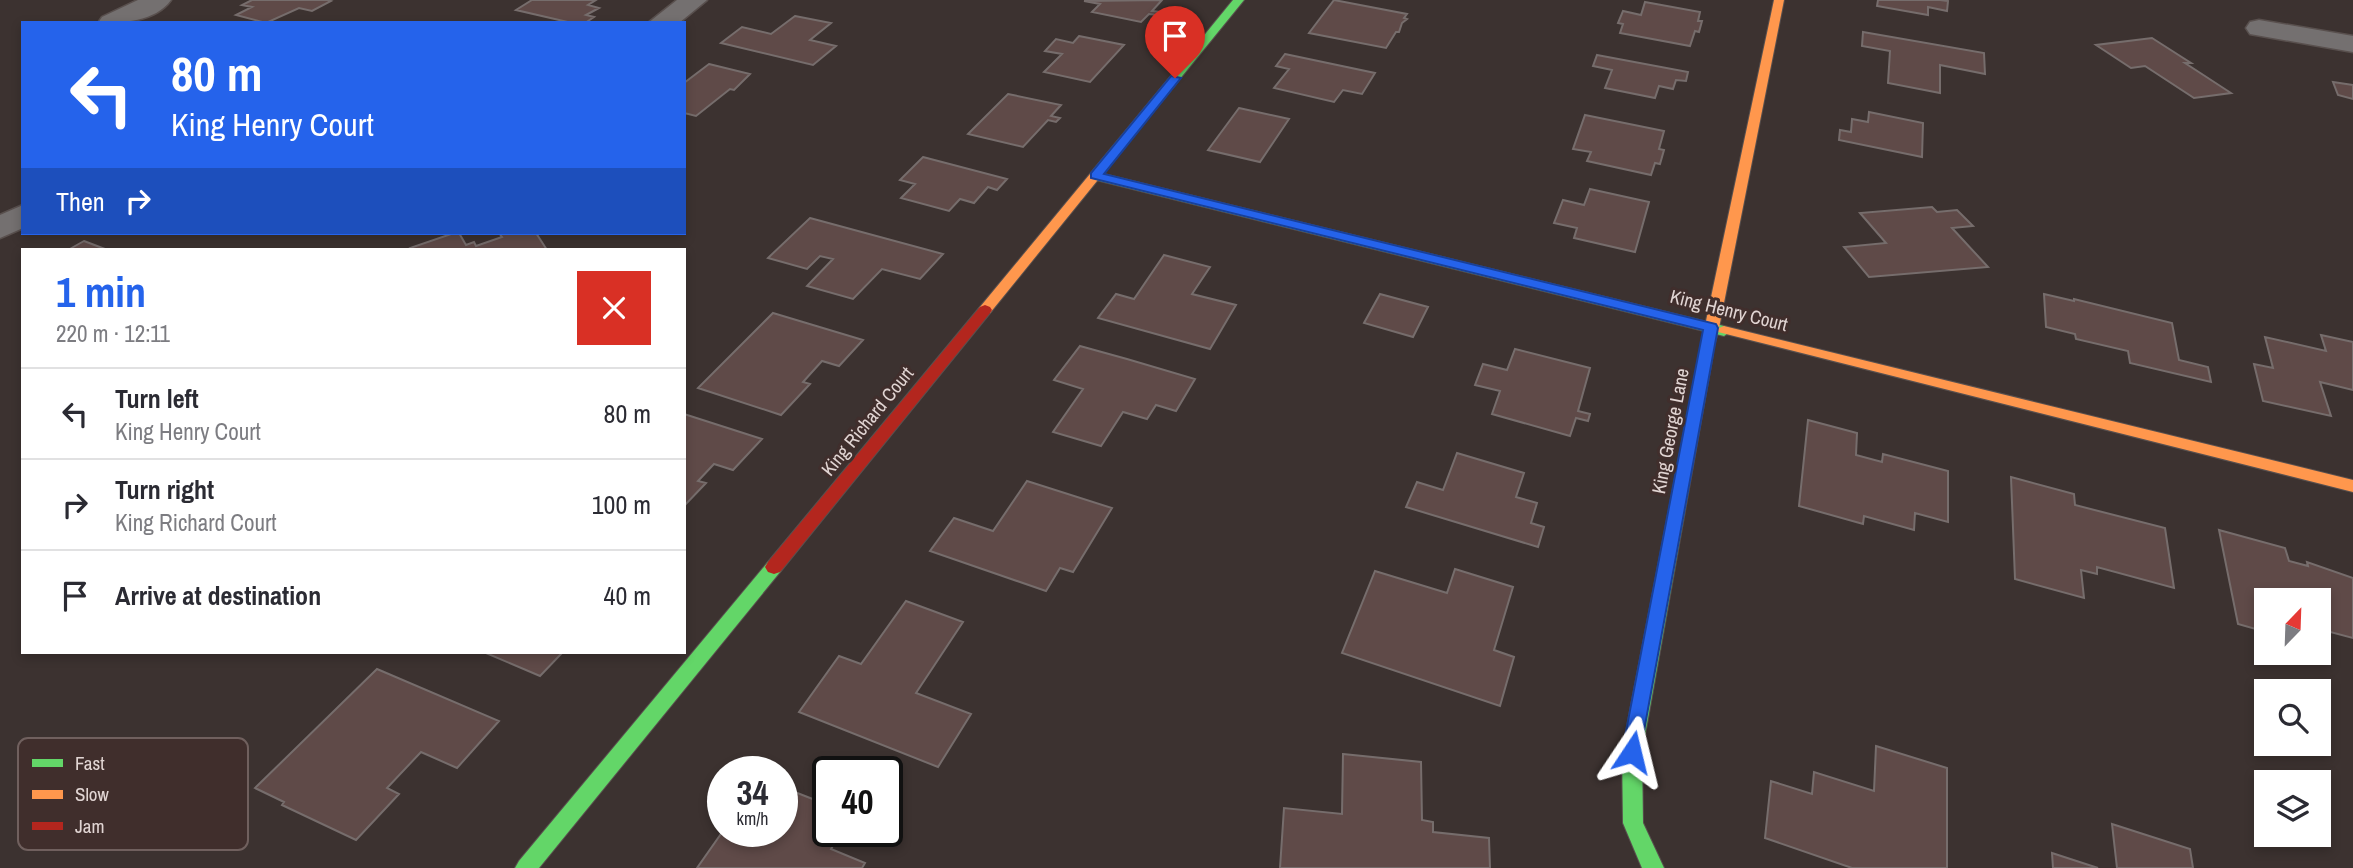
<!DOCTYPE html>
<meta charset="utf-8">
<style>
body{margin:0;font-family:"Archivo Narrow",sans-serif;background:#f7f7f7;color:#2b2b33;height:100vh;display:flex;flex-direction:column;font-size:26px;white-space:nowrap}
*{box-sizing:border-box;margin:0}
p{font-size:23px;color:#7c7c81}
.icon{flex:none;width:38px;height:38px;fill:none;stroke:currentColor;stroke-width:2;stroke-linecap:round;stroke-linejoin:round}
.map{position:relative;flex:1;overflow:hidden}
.drawer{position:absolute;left:21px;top:248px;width:665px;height:406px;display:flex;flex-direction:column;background:#fff;border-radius:0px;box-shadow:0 4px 10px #0003}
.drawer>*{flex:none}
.banner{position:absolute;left:21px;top:21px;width:665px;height:214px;border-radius:0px;box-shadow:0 4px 10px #0003;background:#2563eb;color:#fff;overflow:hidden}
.needle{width:46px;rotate:23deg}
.tools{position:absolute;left:2254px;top:588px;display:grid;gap:14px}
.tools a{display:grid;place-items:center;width:77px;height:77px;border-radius:0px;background:#fff;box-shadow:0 4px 10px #0003;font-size:35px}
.speed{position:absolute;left:707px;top:756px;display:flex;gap:14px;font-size:35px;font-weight:700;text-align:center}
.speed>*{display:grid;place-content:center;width:91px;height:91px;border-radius:50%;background:#fff;box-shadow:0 4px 10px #0003;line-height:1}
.speed small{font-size:18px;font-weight:400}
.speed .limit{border:4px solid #111;border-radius:10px;background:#fff;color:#111}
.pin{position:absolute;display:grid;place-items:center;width:60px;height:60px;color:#fff;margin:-72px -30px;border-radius:50% 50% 50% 0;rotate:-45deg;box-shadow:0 0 7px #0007}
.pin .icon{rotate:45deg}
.me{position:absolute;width:77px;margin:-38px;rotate:10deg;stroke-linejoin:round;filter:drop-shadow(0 0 5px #0008)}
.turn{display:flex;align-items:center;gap:24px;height:147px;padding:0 35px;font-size:32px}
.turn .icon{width:91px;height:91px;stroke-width:2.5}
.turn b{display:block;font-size:49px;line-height:60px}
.then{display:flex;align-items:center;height:66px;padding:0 35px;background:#0003;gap:14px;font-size:26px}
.round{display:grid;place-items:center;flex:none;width:74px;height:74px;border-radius:0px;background:#f7f7f7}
.head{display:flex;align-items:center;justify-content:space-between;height:119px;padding:0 35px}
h1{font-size:42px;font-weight:700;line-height:52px;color:#2563eb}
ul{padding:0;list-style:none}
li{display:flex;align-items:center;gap:21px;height:91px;padding:0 35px;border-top:2px solid #e1e1e2}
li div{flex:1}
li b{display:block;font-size:26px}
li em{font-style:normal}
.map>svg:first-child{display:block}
.building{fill:#5f4a48;stroke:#766d6c;stroke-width:2}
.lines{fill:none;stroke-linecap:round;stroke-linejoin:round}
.street-casing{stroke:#59504e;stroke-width:3}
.fast-casing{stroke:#59504e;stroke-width:2}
.slow-casing{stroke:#59504e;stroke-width:2}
.jam-casing{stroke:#59504e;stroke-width:2}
.street{fill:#747070;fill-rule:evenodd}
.fast{fill:#63d668;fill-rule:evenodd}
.slow{fill:#ff974d;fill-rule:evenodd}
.jam{fill:#b3261e;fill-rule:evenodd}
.route{fill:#2563eb;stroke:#184099;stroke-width:2}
.labels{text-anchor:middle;stroke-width:6;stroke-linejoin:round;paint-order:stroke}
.street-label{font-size:19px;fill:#e1d5d3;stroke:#402e2c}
.key{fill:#402e2c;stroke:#70605e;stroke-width:2}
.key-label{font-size:19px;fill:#e1d5d3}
</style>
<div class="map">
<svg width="2353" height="868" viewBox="0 0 2353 868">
<rect width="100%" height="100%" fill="#3c3230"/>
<path class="building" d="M252,0H328L331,1L312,11L299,8L266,23L236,15L252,7L242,5Z
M532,0H596L588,5L599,8L586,15L594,17L585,23H572L516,10Z
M1162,0L1152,11L1160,12L1157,15L1149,14L1141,22L1092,12L1100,4L1084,1Z
M1334,0L1407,14L1404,18L1407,19L1402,23L1399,32H1396L1386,48L1309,33Z
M1878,0H1940L1948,1L1947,11L1928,7V15L1877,6Z
M1645,2L1700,12L1698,21H1702L1699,32L1695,31L1690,46L1620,33L1623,24L1618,23L1623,11L1641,15Z
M795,16L831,23L810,40L836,46L813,65L721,43L742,27L771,34Z
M1863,32L1984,53L1985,74L1940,65V93L1888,83L1890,51L1862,46Z
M1079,36L1124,45L1090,82L1044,72L1062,54L1045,51L1056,39L1073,43Z
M2152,38L2191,63H2185L2231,93L2194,98L2145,66L2131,68L2096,45Z
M1285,54L1375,73L1362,94L1343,90L1334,102L1274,88L1289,69L1276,66Z
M1597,55L1688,72L1686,81L1676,80L1673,89L1659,86L1655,98L1605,88L1612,70L1593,66Z
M709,64L750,74L734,90L730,89L696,116L684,113V83Z
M2333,82L2353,85V99L2338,95Z
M1008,94L1061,105L1051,116L1060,118L1056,122L1048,120L1023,147L968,134Z
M1239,108L1289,119L1260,162L1208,150Z
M1869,112L1923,123L1922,157L1839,140L1840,130L1851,132L1852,119L1868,122Z
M1585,115L1664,131L1659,149L1664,150L1660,164L1655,163L1651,175L1587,161L1591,152L1573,149Z
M923,157L1007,179L997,190L988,187L974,203L960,199L949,211L901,198L915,184L900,180Z
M1590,189L1649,202L1635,252L1574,238L1577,228L1554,223L1563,200L1584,205Z
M1932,207L1937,212L1957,210L1973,226L1952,228L1988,267L1869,277L1844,247L1886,243L1860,213Z
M810,218L943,254L920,279L882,269L853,299L807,286L833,259L820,256L807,269L768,258Z
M454,233H459L466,245L474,242L476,246L502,237L499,233H536L547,250H411L410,248Z
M84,241L105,249L68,250Z
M1164,255L1210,267L1192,294L1236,305L1210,349L1098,318L1116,294L1134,299Z
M1380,294L1428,307L1413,337L1364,323Z
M2044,294L2074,301V299L2172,323L2179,360L2208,367L2211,382L2130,363L2128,351L2076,339L2075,334L2046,327Z
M773,313L863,340L839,366L822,361L803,382L810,384L781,415L698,388Z
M2321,335L2353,342V390L2320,382L2331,416L2263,401L2254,364L2273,368L2265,337L2326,351Z
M1080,346L1127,359L1195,379L1176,411L1156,405L1147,419L1123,412L1101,446L1053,432L1083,389L1054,380Z
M1515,349L1590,368L1578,411L1590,414L1588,421L1576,418L1570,436L1492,414L1500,391L1475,385L1483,364L1507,370Z
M684,414L762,439L733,470L714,464L698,481L706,483L684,506Z
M1808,420L1857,433L1856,455L1882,462L1883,454L1948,471V522L1915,513L1914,530L1864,516L1863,524L1799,506Z
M1457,453L1524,473L1516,497L1537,503L1531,523L1544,527L1538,547L1406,507L1417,482L1443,490Z
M2011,477L2074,494L2075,505L2165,528L2174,588L2097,567V574L2081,570L2084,598L2015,579Z
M1027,481L1112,508L1073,572L1060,568L1046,591L930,551L954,518L993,531Z
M2219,530L2285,548L2289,561L2308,566L2307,562L2353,578V638L2319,629V600H2266V632L2238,624Z
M1455,569L1513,587L1494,650L1514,657L1500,706L1342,653L1375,571L1447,593Z
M906,601L963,622L916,693L971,714L938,767L799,712L839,656L861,664Z
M486,653H562L540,676Z
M377,669L499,721L457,768L421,752L387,788L399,794L356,840L282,805L284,802L255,788Z
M1876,746L1947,768V868H1852L1765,838L1771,781L1812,794L1814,772L1874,791Z
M1343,754L1421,762L1422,820L1433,822V832L1489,838L1490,868H1280L1284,808L1342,814Z
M782,787L828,805V831H842L831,849L865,863L862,868H697L723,831H782Z
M2112,824L2190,849L2193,868H2117Z
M2052,853L2098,868H2053Z"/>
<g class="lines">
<defs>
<path id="street" d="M138,0H171C155,22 122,23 98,23L102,17Z
M677,0H707L679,23H648Z
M2259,20L2353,36V52L2250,34L2246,28L2250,22Z
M23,205V228L0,238V215Z"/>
<path id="fast" d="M1233,0H1244L1174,86H1166V82Z
M1096,172L1724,326L1731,331L1724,336L1092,179V173Z
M1706,349L1713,354L1642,752L1643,823L1664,868H1642L1623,823L1622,752L1699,354Z
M774,560L780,562L783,567L780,572L539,868H515L519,861L768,562Z"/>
<path id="slow" d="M1774,0H1784L1719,328L1724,326L2353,480V492L1718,332L1711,357H1701L1699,354Z
M1170,81L1176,84L1174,86L990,313H980L978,310L980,307L1166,82Z"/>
<path id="jam" d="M985,305L990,307L992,310L990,313L780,572L774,574L768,572L765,567L768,562L980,307Z"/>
</defs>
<use href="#street" class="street-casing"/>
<use href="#fast" class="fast-casing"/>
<use href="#slow" class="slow-casing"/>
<use href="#jam" class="jam-casing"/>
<use href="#street" class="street"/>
<use href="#fast" class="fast"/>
<use href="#slow" class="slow"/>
<use href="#jam" class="jam"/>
</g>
<path class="route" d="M1171,76L1181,78L1104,174L1716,324L1718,328L1639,758L1632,761L1625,758L1622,752L1703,330L1091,178V173Z"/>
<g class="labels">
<g class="street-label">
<text transform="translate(1729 310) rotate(14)" y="7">King Henry Court</text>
<text transform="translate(867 421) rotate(-51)" y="7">King Richard Court</text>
<text transform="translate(1670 431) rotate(-79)" y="7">King George Lane</text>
</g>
</g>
<rect x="18" y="738" width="230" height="112" rx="10" class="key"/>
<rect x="32" y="759" width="31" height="8" fill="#63d668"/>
<rect x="32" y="790" width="31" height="9" fill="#ff974d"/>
<rect x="32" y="822" width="31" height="8" fill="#b3261e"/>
<g class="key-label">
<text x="75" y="770">Fast</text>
<text x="75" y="801">Slow</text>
<text x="75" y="833">Jam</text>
</g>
</svg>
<div class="tools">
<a><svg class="needle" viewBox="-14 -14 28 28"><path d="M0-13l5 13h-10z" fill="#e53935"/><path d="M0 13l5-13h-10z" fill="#7c7c81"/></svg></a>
<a><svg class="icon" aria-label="search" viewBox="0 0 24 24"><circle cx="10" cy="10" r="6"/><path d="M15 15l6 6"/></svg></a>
<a><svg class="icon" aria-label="layers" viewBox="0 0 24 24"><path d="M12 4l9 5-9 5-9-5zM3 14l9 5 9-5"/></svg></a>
</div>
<div class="speed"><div>34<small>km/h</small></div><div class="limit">40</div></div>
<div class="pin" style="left:1175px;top:78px;background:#d93025"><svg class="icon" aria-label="arrive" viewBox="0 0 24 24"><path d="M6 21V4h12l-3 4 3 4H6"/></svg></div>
<svg class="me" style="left:1632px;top:752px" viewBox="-20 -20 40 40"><path d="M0-17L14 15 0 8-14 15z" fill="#2563eb" stroke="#fff" stroke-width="4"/></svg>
<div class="banner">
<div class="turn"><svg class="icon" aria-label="left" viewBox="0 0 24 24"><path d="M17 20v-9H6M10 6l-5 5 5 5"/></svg><div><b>80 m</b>King Henry Court</div></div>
<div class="then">Then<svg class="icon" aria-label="right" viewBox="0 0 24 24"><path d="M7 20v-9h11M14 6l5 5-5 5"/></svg></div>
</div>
<section class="drawer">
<div class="head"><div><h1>1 min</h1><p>220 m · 12:11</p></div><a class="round" style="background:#d93025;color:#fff"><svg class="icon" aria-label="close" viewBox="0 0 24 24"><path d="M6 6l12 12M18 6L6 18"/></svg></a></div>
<ul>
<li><svg class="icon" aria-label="left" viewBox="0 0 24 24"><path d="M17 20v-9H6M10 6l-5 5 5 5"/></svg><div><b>Turn left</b><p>King Henry Court</p></div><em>80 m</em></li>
<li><svg class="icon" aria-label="right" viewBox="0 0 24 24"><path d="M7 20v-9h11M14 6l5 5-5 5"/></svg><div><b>Turn right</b><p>King Richard Court</p></div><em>100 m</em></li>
<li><svg class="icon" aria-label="arrive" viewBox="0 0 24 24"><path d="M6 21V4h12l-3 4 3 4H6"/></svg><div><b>Arrive at destination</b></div><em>40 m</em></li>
</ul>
</section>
</div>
